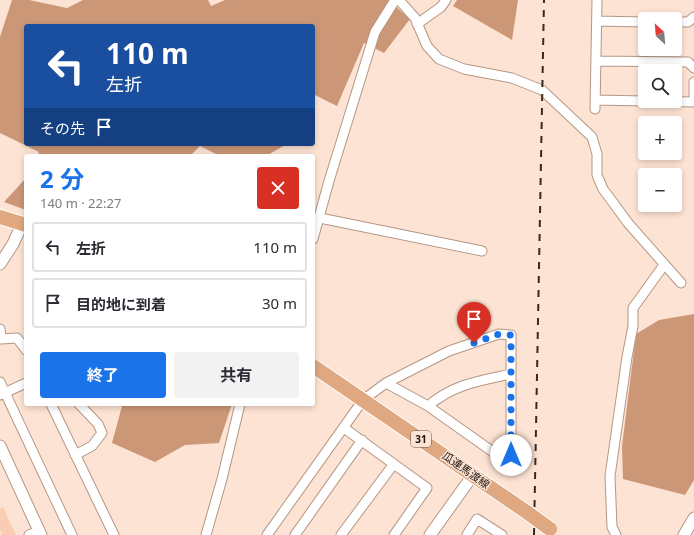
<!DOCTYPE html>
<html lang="ja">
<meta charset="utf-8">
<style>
body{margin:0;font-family:"Noto Sans","Noto Sans JP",sans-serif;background:#f2f2f3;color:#2b2b33;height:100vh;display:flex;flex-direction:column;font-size:15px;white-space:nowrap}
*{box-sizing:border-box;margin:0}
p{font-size:13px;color:#7c7c81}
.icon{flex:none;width:22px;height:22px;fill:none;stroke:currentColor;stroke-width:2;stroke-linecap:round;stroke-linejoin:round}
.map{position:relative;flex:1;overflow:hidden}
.sheet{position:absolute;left:24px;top:154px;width:291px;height:252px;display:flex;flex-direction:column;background:#fff;border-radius:4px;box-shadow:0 2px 6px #0003}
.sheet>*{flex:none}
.hud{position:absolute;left:24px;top:24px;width:291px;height:122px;border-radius:4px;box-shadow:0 2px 6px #0003;background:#1a4fa0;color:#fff;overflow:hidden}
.needle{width:26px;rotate:334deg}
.fabs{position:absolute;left:638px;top:12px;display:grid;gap:8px}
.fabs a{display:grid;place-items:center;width:44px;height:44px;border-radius:4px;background:#fff;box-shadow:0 2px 6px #0003;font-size:20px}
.pin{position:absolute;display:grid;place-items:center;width:34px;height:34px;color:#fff;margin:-41px -17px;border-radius:50% 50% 50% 0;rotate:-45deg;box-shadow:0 0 4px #0007}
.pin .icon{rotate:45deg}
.me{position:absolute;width:44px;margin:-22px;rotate:0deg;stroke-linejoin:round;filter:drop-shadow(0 0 3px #0008)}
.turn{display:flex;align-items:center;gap:14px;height:84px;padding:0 16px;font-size:18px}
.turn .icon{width:52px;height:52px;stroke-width:2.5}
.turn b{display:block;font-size:28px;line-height:34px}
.then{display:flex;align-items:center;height:38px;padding:0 16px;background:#0003;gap:8px;font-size:15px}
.round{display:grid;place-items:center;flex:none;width:42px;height:42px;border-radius:4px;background:#f2f2f3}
.headline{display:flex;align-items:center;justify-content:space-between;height:68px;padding:0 16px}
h1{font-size:24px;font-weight:700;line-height:30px;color:#1a73e8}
.button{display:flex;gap:8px;margin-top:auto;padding:8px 16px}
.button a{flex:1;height:46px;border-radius:4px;background:#1a73e8;color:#fff;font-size:16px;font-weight:700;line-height:46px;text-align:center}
.button a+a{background:#f2f2f3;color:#2b2b33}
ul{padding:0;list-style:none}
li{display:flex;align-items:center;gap:12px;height:50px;margin:0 8px 6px;padding:0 8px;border:2px solid #e1e1e2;border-radius:4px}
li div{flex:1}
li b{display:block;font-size:15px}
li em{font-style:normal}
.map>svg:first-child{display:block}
.green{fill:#f8cdb3}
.forest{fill:#cc9777}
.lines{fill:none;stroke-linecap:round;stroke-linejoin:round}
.minor-casing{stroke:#b59684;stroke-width:11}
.tertiary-casing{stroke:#b59684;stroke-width:13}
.primary-casing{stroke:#fff;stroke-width:16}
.minor{stroke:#fff;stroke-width:9}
.tertiary{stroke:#fff;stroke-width:11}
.primary{stroke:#e0a880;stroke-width:14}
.rail{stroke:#372a22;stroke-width:2;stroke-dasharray:7 7;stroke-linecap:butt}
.primary-bridge-casing{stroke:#fff;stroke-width:16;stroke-linecap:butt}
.primary-bridge{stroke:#e0a880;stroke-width:14}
.route{stroke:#1a73e8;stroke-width:7;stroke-dasharray:0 12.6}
.labels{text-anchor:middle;stroke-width:3;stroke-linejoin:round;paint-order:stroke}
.shield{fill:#fde3d3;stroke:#625248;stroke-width:1}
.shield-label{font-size:10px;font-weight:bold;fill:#1f140d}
.street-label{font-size:11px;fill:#1f140d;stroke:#fde3d3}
</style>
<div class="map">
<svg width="694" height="535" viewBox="0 0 694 535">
<rect width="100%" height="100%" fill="#fde3d3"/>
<path class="green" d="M3,507L16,535H2L0,530V508Z"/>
<path class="forest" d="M12,0H29L67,8L83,0H208L211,6L225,0H388L410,19L384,53L364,43L337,106L313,94V26H26V144H287L266,156H220L200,146L190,156H37L39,152L0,133V37Z
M457,0H518L512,40L453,6Z
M26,178V210L4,202Z
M694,314V480L685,495L623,479L622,446L636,334L659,320Z
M118,404H232L219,443L185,445L155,462L112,443L122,406Z"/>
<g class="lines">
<defs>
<path id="minor" d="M399,0L415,18L427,46L439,59L464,69L512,78L542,90L592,137L597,154V175L603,189L628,223L681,283
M597,21L645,22
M675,22H688L694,17
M417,24L441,7L446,0
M596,61L688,62L694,68
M596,100L694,102
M694,102V82
M595,109L597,0
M320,218L482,251
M313,239L329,181L375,32L395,0
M0,329L1,339L17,338L26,350
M0,382L72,535
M0,395L26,383
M51,404L114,535
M428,406C454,384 479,381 511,374
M344,428L427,488L394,535
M75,455L92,446L102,433L98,424L79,404
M29,535L39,531
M206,535L222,479L240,404
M267,535L363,400L386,383L449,351L499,334L511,335V455L503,459L428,406L386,383
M295,535L362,440
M341,535L393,465
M467,535L477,519L502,535
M616,535L612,527L610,476L627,357L633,326V308L664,265"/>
<path id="tertiary" d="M0,264L13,244L22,224
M0,446L41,535
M430,535L473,475
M684,535L694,518"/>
<path id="primary" d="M0,217L26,225
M313,366L528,513"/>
</defs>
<use href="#minor" class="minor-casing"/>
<use href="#tertiary" class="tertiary-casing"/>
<use href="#primary" class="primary-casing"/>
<use href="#minor" class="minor"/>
<use href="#tertiary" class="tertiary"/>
<use href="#primary" class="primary"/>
<path class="rail" d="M534,535L544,0"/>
<defs>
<path id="primary-bridge" d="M528,513L550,529"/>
</defs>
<use href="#primary-bridge" class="primary-bridge-casing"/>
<use href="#primary-bridge" class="primary-bridge"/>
</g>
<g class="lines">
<path class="route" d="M474,343L499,334L511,335V455"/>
</g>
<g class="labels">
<rect class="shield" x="411" y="431" width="20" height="16" rx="3"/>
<g class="shield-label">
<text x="421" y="443">31</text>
</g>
<g class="street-label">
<text transform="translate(466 470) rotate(35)" y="4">瓜連馬渡線</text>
</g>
</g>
</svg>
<div class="fabs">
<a><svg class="needle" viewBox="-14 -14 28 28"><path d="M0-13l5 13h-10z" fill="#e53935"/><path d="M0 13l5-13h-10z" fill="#7c7c81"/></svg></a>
<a><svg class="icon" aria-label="search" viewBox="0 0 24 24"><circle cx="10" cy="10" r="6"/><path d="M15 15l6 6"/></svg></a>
<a>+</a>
<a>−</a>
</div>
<div class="pin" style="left:474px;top:343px;background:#d93025"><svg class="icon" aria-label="arrive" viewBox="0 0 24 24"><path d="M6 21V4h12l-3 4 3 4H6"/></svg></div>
<svg class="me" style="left:511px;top:455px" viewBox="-20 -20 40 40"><circle r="19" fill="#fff"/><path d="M0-13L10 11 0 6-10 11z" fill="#1a73e8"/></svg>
<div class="hud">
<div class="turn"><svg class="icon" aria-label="left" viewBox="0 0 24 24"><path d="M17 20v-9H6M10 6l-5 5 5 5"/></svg><div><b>110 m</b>左折</div></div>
<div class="then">その先<svg class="icon" aria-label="arrive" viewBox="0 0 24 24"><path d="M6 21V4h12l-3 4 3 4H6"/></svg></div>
</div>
<section class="sheet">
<div class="headline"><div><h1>2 分</h1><p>140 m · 22:27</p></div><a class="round" style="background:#d93025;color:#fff"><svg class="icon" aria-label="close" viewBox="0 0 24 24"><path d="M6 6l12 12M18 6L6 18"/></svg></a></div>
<ul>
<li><svg class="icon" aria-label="left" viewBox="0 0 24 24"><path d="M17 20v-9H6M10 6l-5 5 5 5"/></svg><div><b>左折</b></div><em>110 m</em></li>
<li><svg class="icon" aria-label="arrive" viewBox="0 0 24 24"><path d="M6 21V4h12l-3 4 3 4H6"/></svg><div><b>目的地に到着</b></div><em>30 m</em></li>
</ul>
<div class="button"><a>終了</a><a>共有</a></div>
</section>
</div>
